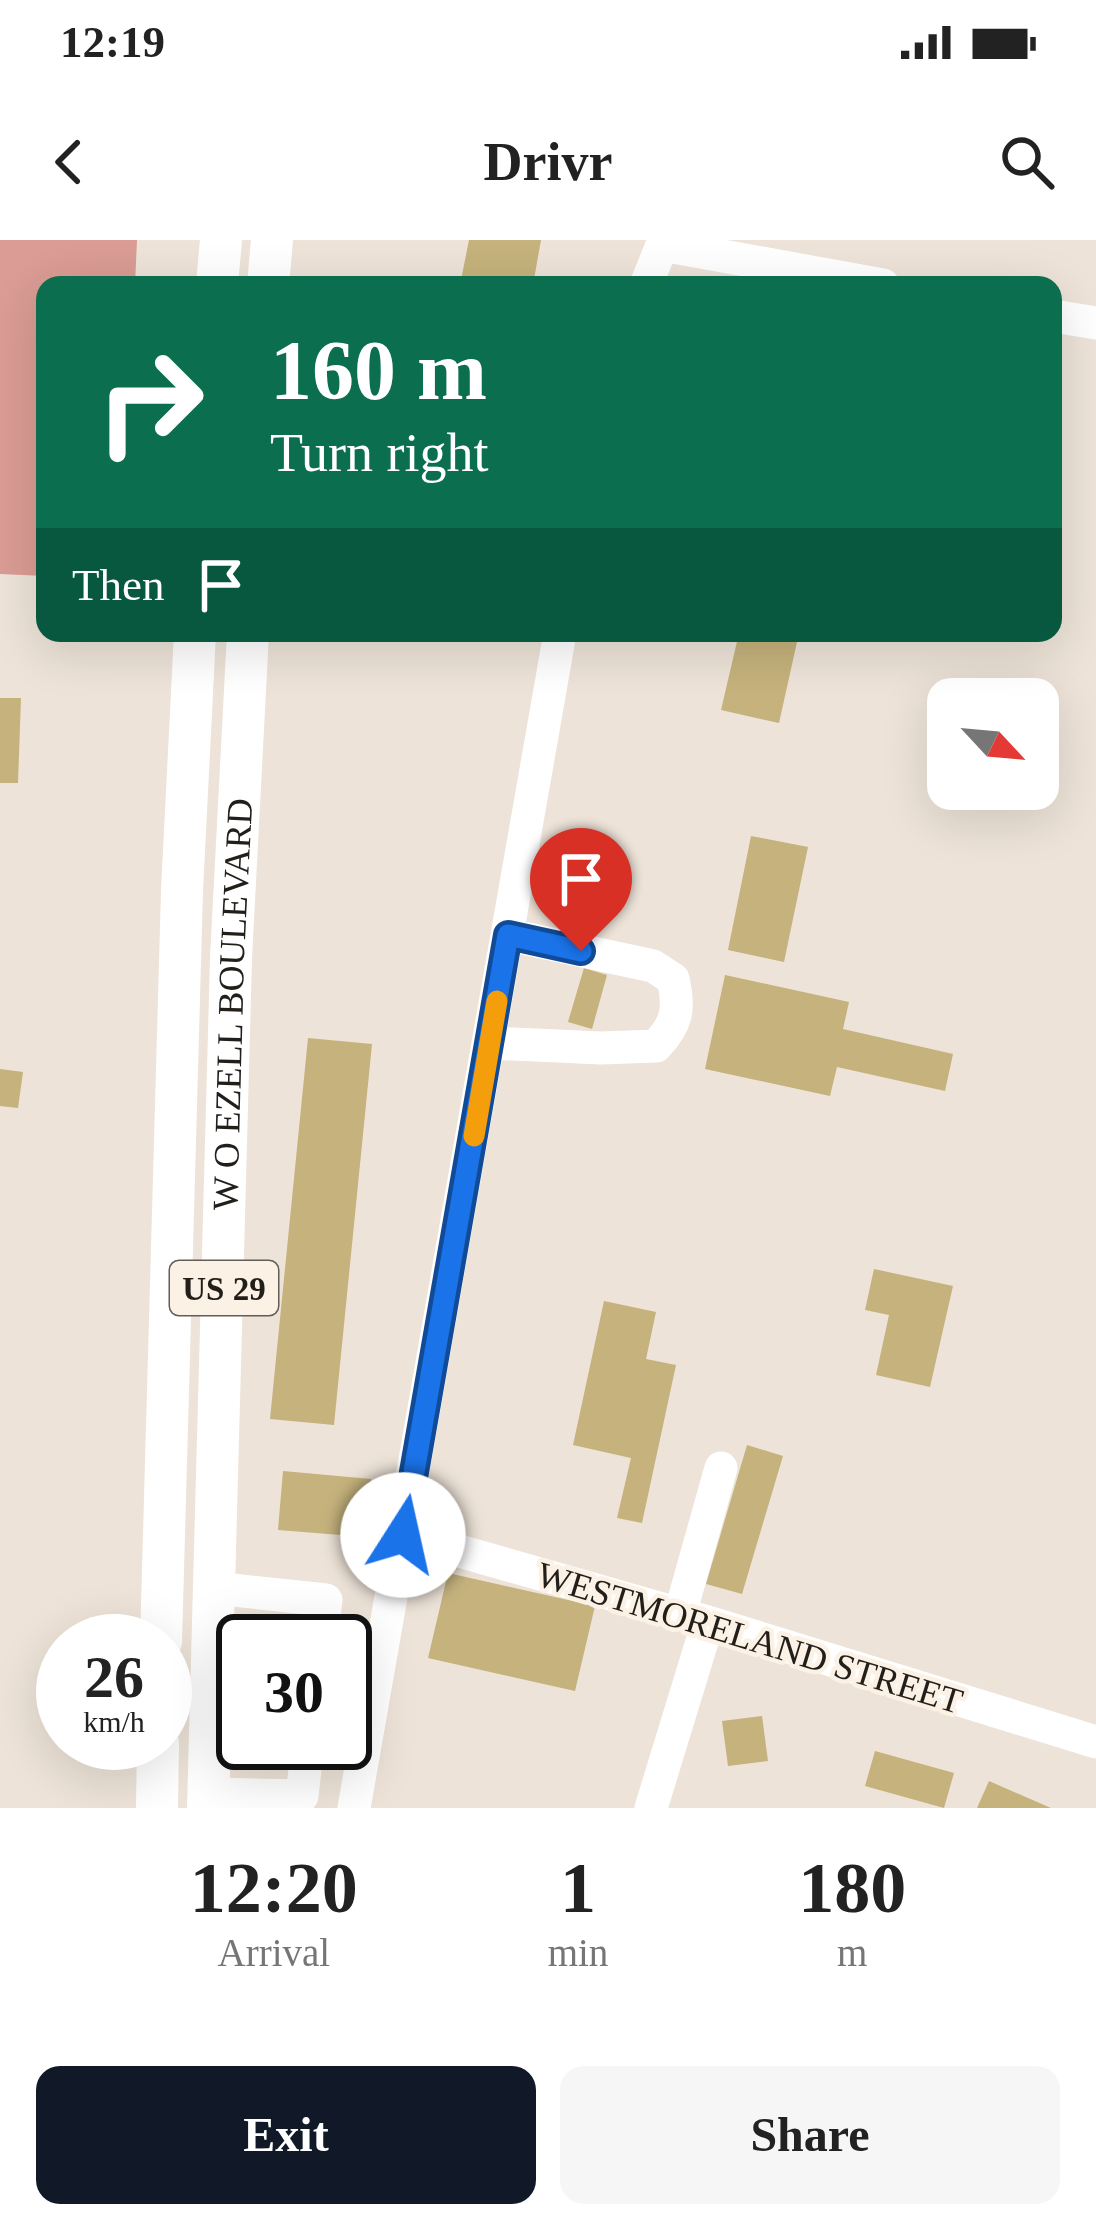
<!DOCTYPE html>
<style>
body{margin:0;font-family:"Times New Roman",serif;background:#f6f6f6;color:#222;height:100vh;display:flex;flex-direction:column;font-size:45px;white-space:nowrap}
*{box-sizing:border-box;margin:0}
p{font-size:39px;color:#767676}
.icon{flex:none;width:66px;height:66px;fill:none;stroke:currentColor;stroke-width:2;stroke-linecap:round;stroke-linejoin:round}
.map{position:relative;height:1568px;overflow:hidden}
.drawer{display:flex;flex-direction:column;background:#fff;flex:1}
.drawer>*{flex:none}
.guide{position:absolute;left:36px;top:36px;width:1026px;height:366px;border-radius:24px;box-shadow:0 12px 48px #0002;background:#0b6e4f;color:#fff;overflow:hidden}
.needle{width:78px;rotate:116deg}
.buttons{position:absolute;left:927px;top:438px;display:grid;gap:24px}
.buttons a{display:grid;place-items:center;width:132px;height:132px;border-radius:24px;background:#fff;box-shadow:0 12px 48px #0002;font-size:60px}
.speed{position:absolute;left:36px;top:1374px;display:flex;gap:24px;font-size:60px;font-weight:700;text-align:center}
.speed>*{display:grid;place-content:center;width:156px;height:156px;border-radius:50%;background:#fff;box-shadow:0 12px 48px #0002;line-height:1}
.speed small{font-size:30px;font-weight:400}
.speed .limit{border:6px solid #111;border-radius:18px;background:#fff;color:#111}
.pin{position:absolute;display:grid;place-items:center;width:102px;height:102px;color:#fff;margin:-123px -51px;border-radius:50% 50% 50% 0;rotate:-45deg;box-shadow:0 0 12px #0007}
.pin .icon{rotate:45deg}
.me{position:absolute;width:132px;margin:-66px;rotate:10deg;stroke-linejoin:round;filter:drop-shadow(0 0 9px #0008)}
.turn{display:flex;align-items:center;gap:42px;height:252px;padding:0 36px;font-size:54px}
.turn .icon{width:156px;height:156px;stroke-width:2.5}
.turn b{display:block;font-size:84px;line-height:102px}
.then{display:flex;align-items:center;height:114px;padding:0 36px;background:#0003;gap:24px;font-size:45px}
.eta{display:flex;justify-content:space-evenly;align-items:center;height:204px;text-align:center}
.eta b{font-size:72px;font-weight:800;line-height:84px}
.primary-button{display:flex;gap:24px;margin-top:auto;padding:24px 36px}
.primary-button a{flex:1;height:138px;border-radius:24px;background:#111827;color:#fff;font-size:48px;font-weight:800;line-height:138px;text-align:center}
.primary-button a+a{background:#f6f6f6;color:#222}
.status{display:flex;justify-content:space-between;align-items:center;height:84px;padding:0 60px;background:#fff;direction:ltr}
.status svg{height:33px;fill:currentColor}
header{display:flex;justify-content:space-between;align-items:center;height:156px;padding:0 36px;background:#fff;font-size:54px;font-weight:800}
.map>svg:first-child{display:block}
.forest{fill:#da9c94}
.building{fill:#c5b27c}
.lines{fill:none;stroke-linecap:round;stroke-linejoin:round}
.minor{stroke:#fff;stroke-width:33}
.major{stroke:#fff;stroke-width:42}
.route-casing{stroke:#114b97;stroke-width:30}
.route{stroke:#1a73e8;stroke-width:21}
.slow{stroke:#f59e0b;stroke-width:21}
.labels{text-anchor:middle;stroke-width:9;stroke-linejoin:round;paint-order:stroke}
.shield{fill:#fbf1e5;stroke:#635d57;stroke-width:3}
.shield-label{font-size:33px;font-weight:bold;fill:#221e1a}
.street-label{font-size:36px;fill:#221e1a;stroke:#fbf1e5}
</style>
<div class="status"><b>12:19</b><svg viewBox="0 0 49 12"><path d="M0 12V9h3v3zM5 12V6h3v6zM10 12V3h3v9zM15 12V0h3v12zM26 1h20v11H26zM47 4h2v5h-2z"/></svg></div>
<header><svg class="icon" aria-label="back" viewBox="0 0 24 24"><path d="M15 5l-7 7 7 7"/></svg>Drivr<svg class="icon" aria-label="search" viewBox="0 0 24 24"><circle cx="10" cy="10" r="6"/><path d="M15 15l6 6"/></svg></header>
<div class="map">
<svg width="1096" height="1568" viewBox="0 0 1096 1568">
<rect width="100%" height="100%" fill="#ede3d8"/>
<path class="forest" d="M0,0H137L135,45H45V336L0,334Z"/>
<path class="building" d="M469,0H541L533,45H460Z
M739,393H799L779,483L721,470Z
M0,458H21L18,543H0Z
M751,596L808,607L784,722L728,710Z
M584,728L607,735L592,789L568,782Z
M725,735L849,762L843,789L953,814L945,851L837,827L830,856L705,829Z
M308,798L372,804L334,1185L270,1179Z
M0,829L23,832L18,868L0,866Z
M874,1029L953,1046L930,1147L876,1135L889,1075L865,1070Z
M604,1061L656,1072L646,1119L676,1125L642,1283L617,1278L631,1218L573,1205Z
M747,1205L783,1216L742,1354L706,1344Z
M283,1231L371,1239L366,1297L278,1290Z
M448,1333L595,1366L575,1451L428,1418Z
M762,1476L768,1521L728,1526L722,1481Z
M875,1511L954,1533L944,1568L865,1546Z
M989,1541L1051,1568H977Z"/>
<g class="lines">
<path class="minor" d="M662,5L883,45
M646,45L664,0
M1053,76L1096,83
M490,803L601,808L656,806C677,784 680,769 673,739L653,726L509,695
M403,1295L708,1382L1096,1502
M214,1348L326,1360L321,1401
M680,1374L721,1228
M209,1554L302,1556L308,1503
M354,1568L560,393
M651,1568L708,1382"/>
<g class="major">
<path d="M217,45L221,0"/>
<path d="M268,45L272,0"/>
<path d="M161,1401L182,651L195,393"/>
<path d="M157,1568L158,1503"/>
<path id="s1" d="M208,1568L231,718L248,393"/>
</g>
</g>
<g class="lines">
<defs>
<path id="route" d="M403,1295L508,695L581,711"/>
</defs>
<use href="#route" class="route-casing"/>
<use href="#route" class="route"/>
<path class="slow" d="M474,896L497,761"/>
</g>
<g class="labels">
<rect class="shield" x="170" y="1021" width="108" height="54" rx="9"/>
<g class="shield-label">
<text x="224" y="1060">US 29</text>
</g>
<g class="street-label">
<text dy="13" stroke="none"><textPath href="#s1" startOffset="804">W O EZELL BOULEVARD</textPath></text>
<text transform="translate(750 1397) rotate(17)" y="13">WESTMORELAND STREET</text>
</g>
</g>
</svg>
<div class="buttons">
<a><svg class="needle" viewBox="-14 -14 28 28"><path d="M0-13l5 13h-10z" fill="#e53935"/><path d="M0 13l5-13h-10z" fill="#767676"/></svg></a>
</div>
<div class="speed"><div>26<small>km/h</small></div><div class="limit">30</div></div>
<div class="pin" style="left:581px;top:711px;background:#d93025"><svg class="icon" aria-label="arrive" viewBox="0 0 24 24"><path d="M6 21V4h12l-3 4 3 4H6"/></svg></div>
<svg class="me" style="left:403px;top:1295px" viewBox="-20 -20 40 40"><circle r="19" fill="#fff"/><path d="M0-13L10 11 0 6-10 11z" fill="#1a73e8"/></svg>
<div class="guide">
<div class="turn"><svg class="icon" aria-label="right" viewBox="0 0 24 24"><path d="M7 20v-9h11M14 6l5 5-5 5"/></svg><div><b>160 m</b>Turn right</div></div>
<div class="then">Then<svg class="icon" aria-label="arrive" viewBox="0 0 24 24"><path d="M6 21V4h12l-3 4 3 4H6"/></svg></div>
</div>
</div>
<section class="drawer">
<div class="eta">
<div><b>12:20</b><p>Arrival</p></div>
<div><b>1</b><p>min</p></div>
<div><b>180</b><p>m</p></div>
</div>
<div class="primary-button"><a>Exit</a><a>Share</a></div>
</section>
